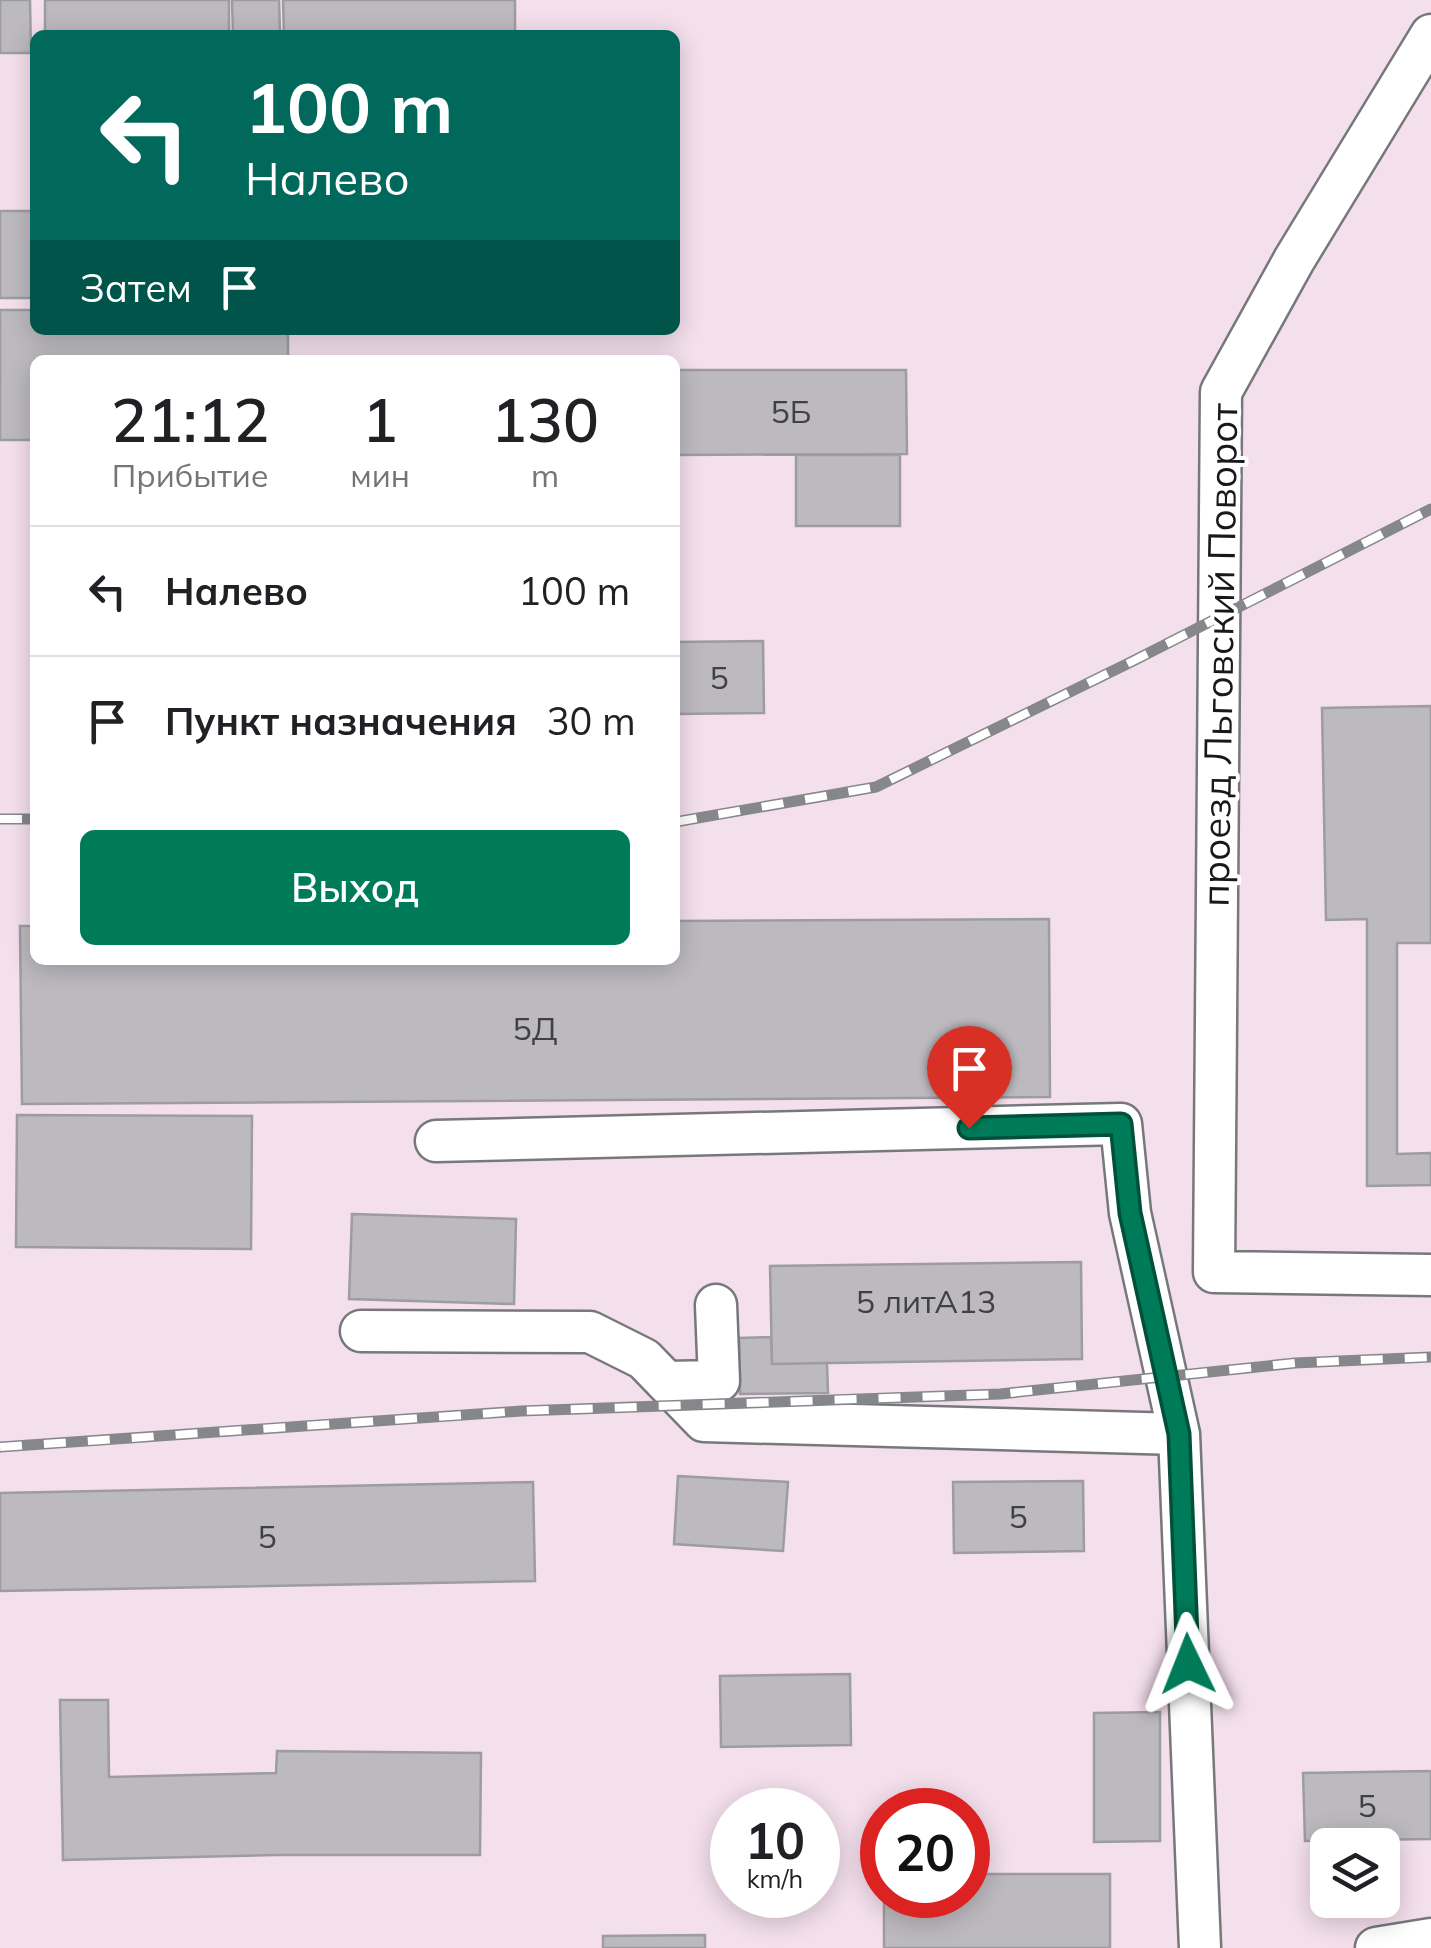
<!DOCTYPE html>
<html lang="ru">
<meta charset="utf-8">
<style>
body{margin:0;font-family:Mulish,sans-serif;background:#f6f6f6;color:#202124;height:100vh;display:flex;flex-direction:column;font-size:38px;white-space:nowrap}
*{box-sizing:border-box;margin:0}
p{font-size:32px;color:#757577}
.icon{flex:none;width:55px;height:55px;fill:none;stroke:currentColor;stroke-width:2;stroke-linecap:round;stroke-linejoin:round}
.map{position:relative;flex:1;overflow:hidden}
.panel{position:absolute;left:30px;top:355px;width:650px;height:610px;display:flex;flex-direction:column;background:#fff;border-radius:15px;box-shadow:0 5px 25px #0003}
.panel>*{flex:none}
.top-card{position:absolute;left:30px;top:30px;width:650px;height:305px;border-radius:15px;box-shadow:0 5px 25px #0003;background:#00695c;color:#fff;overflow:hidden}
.fabs{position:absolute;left:1310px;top:1828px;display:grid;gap:20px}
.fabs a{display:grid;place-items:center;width:90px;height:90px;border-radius:15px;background:#fff;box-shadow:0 5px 25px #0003;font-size:50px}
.speed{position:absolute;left:710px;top:1788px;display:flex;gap:20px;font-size:50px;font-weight:700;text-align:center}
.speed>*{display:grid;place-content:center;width:130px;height:130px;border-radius:50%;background:#fff;box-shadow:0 5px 25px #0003;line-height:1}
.speed small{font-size:25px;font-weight:400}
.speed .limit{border:15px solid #d22;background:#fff;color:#111}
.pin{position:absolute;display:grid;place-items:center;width:85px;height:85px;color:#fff;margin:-102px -42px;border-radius:50% 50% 50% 0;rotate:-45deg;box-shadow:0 0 10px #0007}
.pin .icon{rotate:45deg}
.me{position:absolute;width:110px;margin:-55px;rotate:358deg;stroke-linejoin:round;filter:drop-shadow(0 0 8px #0008)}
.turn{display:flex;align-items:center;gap:35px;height:210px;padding:0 50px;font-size:45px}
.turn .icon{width:130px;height:130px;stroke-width:2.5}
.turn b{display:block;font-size:70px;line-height:85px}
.then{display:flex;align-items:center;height:95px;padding:0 50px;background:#0003;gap:20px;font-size:38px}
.eta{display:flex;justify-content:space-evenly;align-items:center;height:170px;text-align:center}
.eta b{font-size:60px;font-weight:600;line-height:70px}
.button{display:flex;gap:20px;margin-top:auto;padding:20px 50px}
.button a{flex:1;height:115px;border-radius:15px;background:#007b59;color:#fff;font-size:40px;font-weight:600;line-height:115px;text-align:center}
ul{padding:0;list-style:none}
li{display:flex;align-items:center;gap:30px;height:130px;padding:0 50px;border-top:2px solid #e0e0e0}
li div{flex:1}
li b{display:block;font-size:38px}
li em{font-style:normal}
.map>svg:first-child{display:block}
.industrial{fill:#f4dfed;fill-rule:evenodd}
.building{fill:#bcbabe;stroke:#9d9ca0;stroke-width:2.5}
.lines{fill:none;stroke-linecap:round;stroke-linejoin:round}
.minor-casing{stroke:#76787c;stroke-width:45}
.minor{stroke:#fff;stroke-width:40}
.rail-casing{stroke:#86878a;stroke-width:11}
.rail{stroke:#fff;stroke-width:8;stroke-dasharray:22;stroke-linecap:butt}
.route-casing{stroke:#00503a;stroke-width:25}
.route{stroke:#007b59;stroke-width:18}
.labels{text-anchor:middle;stroke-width:8;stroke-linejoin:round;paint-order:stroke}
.number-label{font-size:32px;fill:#414043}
.street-label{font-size:38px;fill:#18181a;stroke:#fff}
</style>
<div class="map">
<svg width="1431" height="1948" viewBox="0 0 1431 1948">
<rect width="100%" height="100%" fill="#eef0f4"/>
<path class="industrial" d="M0,0H1431V1948H0ZM35,35H675V330H35ZM35,360H675V960H35ZM732,1810H818V1895H732ZM882,1810H968V1895H882ZM1328,1845H1382V1900H1328Z"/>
<path class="building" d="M0,0H30L31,53H0Z
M45,0H229V35H45Z
M232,0H279L280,35H233Z
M283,0H515V35H284Z
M0,211H35V298H0Z
M0,310H35V330H288V360H35V440H0Z
M675,370H906L907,454L675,455Z
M796,455H900V526H796Z
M763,641L764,713L675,714V642Z
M1431,706V943H1397V1154L1431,1153V1185L1367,1186V919L1326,920L1322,708Z
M1049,919L1050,1097L22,1104L20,926H35V960H675V921Z
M17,1115L252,1116L251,1249L16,1247Z
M352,1214L516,1219L514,1304L349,1299Z
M1081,1262L1082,1359L772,1364L770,1266Z
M771,1337L772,1364L827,1363L828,1393L740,1394L739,1338Z
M678,1476L788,1482L783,1551L674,1544Z
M1083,1481L1084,1551L954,1553L953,1482Z
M533,1482L535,1581L0,1591V1493Z
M850,1674L851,1745L721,1747L720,1676Z
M60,1700H108L109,1777L276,1773L277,1751L481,1753L480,1855H278L63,1860Z
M1160,1712V1841L1094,1842V1713Z
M1431,1771V1839L1305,1841L1303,1773Z
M968,1874H1110V1948H884V1895H968Z
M705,1935V1948H603V1936Z"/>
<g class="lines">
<defs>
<path id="minor" d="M1431,35L1294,260L1221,392L1214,1272L1431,1275
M436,1141L1121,1124L1130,1213L1179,1434
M361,1331L590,1332L644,1359L704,1421L1179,1434L1200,1948
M666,1382L719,1381L716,1305
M1376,1948L1431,1939"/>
</defs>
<use href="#minor" class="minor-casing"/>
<use href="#minor" class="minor"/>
<defs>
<path id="rail" d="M0,819H35
M675,822L876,787L1133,661L1431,509
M0,1447L521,1411L1000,1394L1295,1363L1431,1357"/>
</defs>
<use href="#rail" class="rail-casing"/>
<use href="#rail" class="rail"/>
</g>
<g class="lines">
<defs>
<path id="route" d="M969,1128L1121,1124L1130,1213L1179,1434L1188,1664"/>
</defs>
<use href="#route" class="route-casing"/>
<use href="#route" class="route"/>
</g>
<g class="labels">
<g class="number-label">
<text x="791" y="423">5Б</text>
<text x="719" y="689">5</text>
<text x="535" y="1040">5Д</text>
<text x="926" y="1313">5 литА13</text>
<text x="1018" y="1528">5</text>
<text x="267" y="1548">5</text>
<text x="1367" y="1817">5</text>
</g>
<g class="street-label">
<text transform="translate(1220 655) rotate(-89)" y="13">проезд Льговский Поворот</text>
</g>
</g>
</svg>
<div class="fabs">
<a><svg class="icon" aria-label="layers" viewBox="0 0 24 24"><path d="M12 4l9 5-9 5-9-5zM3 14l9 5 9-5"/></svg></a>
</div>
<div class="speed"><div>10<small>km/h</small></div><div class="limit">20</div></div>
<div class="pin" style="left:969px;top:1128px;background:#d93025"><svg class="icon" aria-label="arrive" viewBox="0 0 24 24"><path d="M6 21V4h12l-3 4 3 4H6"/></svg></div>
<svg class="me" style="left:1188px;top:1664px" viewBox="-20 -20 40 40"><path d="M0-17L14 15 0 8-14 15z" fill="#007b59" stroke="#fff" stroke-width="4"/></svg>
<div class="top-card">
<div class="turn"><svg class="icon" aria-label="left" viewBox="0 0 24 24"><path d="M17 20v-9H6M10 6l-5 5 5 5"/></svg><div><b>100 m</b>Налево</div></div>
<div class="then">Затем<svg class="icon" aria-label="arrive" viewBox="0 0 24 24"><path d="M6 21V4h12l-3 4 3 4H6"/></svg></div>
</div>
<section class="panel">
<div class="eta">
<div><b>21:12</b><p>Прибытие</p></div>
<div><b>1</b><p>мин</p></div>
<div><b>130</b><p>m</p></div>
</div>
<ul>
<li><svg class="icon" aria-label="left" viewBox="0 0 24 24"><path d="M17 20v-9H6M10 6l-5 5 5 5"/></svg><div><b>Налево</b></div><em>100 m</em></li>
<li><svg class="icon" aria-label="arrive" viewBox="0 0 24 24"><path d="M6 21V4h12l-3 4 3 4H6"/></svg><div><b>Пункт назначения</b></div><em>30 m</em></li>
</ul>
<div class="button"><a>Выход</a></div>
</section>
</div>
